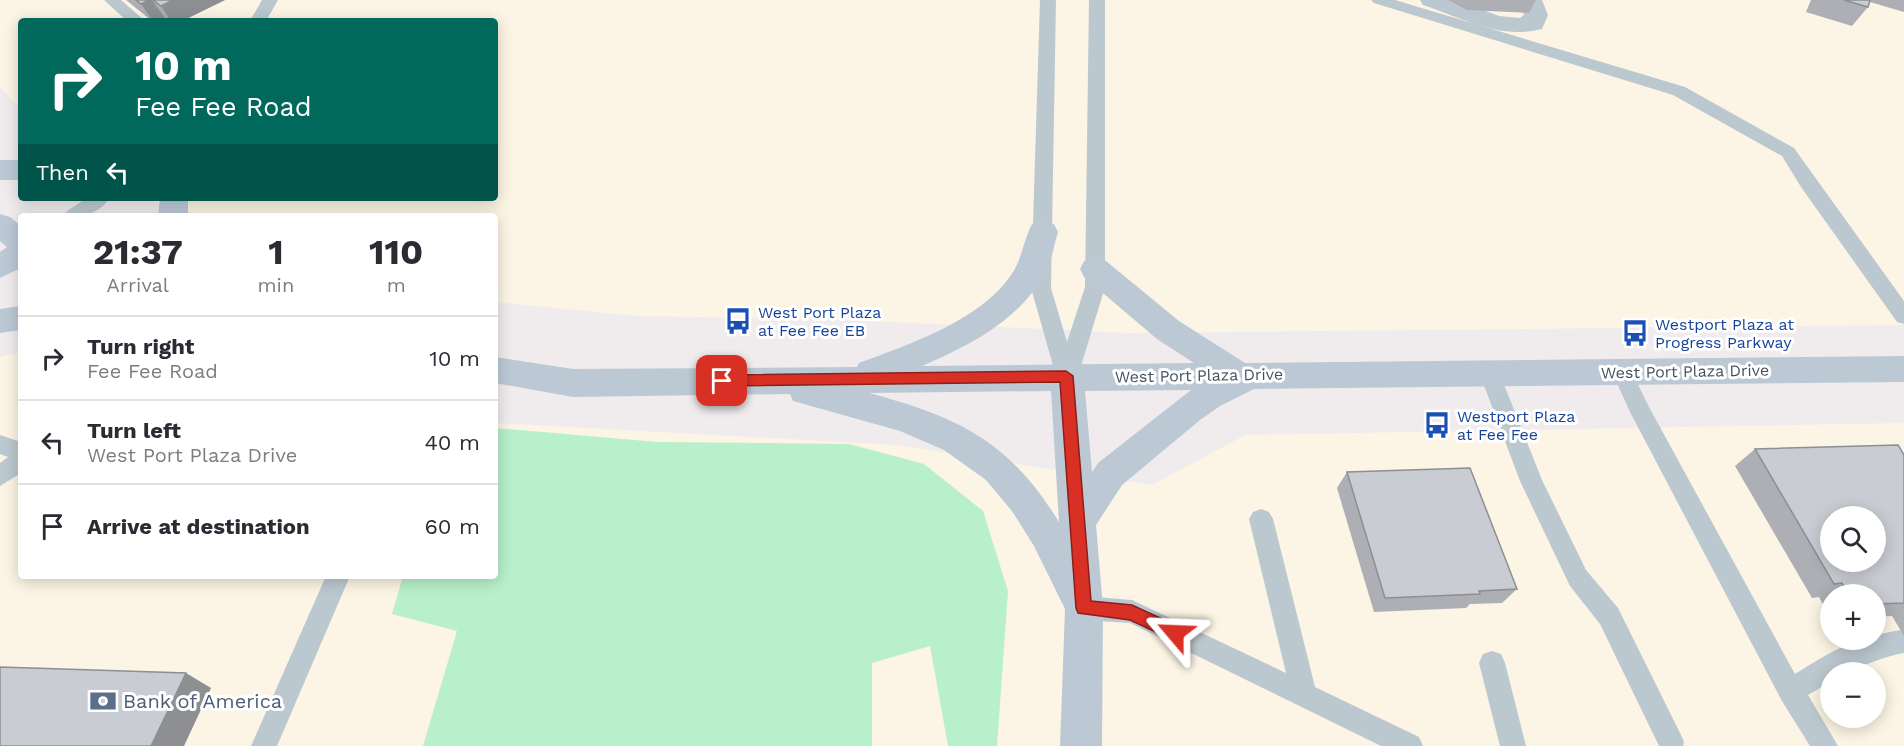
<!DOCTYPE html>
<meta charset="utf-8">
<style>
body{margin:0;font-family:"Work Sans",sans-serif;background:#f7f7f7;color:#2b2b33;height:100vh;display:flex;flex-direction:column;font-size:22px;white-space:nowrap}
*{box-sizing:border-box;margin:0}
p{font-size:20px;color:#7c7c81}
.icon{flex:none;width:33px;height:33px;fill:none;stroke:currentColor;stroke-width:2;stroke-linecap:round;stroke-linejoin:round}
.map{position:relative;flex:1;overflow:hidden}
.drawer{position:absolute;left:18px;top:213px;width:480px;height:366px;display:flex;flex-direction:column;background:#fff;border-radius:6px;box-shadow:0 3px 15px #0003}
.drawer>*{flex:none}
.banner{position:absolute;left:18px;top:18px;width:480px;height:183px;border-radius:6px;box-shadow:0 3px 15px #0003;background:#00695c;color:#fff;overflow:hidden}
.controls{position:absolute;left:1820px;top:506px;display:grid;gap:12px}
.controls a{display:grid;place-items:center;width:66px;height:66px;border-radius:50%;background:#fff;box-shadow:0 3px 15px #0003;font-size:30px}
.pin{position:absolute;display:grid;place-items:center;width:51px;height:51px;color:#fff;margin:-26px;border-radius:12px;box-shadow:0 3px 9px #0006}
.me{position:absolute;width:66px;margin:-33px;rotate:296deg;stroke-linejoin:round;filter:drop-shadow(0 0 4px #0008)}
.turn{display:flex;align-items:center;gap:21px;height:126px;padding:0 18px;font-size:27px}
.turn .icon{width:78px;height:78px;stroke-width:2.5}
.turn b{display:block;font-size:42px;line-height:51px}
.then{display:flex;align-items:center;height:57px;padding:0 18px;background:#0003;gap:12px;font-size:22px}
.eta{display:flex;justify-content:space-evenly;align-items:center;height:102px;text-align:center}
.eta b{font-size:36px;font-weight:700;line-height:42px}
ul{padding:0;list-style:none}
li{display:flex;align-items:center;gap:18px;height:84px;padding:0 18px;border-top:2px solid #e1e1e2}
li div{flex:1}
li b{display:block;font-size:22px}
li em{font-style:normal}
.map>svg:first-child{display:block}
.commercial{fill:#fcf4e4;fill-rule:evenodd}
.green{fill:#b8f0cb}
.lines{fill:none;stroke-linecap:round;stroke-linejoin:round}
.lane{fill:#bcc8d0;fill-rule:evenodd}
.street{fill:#bcc8d0;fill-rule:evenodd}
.secondary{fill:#bcc9d5;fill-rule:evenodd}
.wall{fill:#adafb5}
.shaded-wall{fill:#8d8f93}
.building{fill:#c9ccd2;stroke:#8d8f93;stroke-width:1.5;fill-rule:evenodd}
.route{fill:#d93025;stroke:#8d1f18;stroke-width:1.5}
.labels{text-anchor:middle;stroke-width:6;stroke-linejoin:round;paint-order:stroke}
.transit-label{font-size:16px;fill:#164399;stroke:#fff;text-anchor:start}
.street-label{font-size:16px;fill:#44515b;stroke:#fff}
.near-service-label{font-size:20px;fill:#4e5e75;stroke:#fff;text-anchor:start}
</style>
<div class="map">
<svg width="1904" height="746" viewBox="0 0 1904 746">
<rect width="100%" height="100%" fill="#f0eced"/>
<path class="commercial" d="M0,0H1904V325L1130,333L825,319L637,316L495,302V216H178L148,198H495V21H21V109L0,87Z
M21,352V576H495V423L897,445L1152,485L1245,435L1904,423V746H0V357ZM1830,516H1875V561H1830ZM1830,594H1875V639H1830ZM1830,672H1875V717H1830Z"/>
<path class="green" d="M495,428L657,442L849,444L924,464L983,511L1008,591L997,746H948L930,646L872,663V746H423L457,631L392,614L403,576H495Z"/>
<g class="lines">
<path class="lane" d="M104,0H121L145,21H127Z
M262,0H278L266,21H250Z
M1040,0H1056L1051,288L1067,342L1085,287L1089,0H1105V287L1078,376L1074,382L1067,385L1060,382L1056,376L1031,288Z
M1371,0H1395L1685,87L1794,148L1904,301V324L1897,322L1801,187L1782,156L1673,95L1374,3Z
M87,198H109C99,215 82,216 65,216L67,211Z
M1489,364L1496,366L1499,372L1542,480L1586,570L1618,608L1680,733L1684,742L1683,746H1659L1600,624L1570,586L1520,481L1479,372L1482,366Z
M1622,364L1629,366L1649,407L1795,674C1818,660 1848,639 1875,639L1876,635L1904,629V653C1878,657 1856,672 1830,672V682L1808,695L1838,746H1810L1782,701L1630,412L1612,372L1615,366Z
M0,435L21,442V473L0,486V463L8,457L0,454Z
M1261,509L1269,512L1273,519L1315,687L1419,737L1423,746H1381L1130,623L1084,620L1075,616L1072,608L1075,600L1084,596L1132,600L1286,673L1249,519L1253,512Z
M326,576H350L277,746H251Z
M1492,651L1501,654L1505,663L1526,746H1500L1479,663L1483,654Z"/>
<path class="street" d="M1420,0H1456L1499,16L1520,18L1524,15L1518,0H1542L1548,15L1542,29C1499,40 1463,18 1423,5Z"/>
<path class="secondary" d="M0,160H21V180H0Z
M160,198H188V216H158Z
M0,214L10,217L21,226V268L0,278V252L7,247L0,241Z
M1043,221L1054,224L1058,232C1054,244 1053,257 1047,268C1024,318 971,345 922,366L1194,363L1157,339L1084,277L1080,269L1084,261L1095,258L1106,261L1179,321L1245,363L1904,356V382L1254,389L1220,406L1200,420L1122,485L1096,525L1103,608L1102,746H1060L1065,609L1034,546L1012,511L986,480L944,450L900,431L793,401L790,394L573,397L495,383V357L573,369L857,367L859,363C908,345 981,320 1011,275C1022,260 1023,241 1032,224ZM1191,390L1098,463L1092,472L1085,391ZM1051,391L1059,522C1009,441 959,417 869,393Z
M21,306V330L0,333V309Z"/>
</g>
<path class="wall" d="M126,0H225L182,21H169L165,18L158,21H152Z
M1448,0H1536L1529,13L1467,10Z
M1811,0H1904V12L1870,2L1868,7L1852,26L1806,12Z
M1755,449L1904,455V636L1892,616L1875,617V594H1830V618L1819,597L1812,598L1735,466Z
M1347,472L1517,589L1502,603L1470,604L1466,608L1374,612L1337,488Z"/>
<path class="shaded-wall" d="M149,0H152L165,18L158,21H153L141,4Z
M173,0H225L182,21H171L161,6Z
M186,673L211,688L184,746H151Z"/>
<path class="building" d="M136,0H149L141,4Z
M153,0H173L161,6Z
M1844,0H1870L1868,7Z
M1898,445L1904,455V603L1875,604V594H1848L1842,583L1834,584L1755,449ZM1830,516H1875V561H1830Z
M1470,468L1517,589L1479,591L1480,594L1385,598L1347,472Z
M0,667L186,673L151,746H0Z"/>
<path class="route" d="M1066,371L1073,376L1091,601L1132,605L1180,627L1183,633L1180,638L1175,641L1130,620L1078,613L1076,608L1060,382L722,386L715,381L722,375Z"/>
<defs>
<symbol id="bus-bare" viewBox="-9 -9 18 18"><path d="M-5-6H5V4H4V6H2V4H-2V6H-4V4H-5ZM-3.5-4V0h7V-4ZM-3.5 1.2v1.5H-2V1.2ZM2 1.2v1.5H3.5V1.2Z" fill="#1a4fb4" stroke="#fff" stroke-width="2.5" paint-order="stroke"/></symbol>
<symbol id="bank-bare" viewBox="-9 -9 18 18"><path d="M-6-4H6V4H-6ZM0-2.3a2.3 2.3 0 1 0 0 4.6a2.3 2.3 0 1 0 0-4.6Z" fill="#5c6f8a" stroke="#fff" stroke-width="2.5" paint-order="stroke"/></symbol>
</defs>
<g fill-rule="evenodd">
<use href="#bus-bare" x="719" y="302" width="38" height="38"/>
<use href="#bus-bare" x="1616" y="314" width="38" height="38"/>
<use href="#bus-bare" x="1418" y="406" width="38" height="38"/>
<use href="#bank-bare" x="84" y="682" width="38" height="38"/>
</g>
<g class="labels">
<g class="transit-label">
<text x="758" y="318">West Port Plaza<tspan x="758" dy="18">at Fee Fee EB</tspan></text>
<text x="1655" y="330">Westport Plaza at<tspan x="1655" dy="18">Progress Parkway</tspan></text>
<text x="1457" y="422">Westport Plaza<tspan x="1457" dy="18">at Fee Fee</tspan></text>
</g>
<g class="street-label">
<text transform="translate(1685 371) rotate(-1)" y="6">West Port Plaza Drive</text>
<text transform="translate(1199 375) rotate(-1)" y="6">West Port Plaza Drive</text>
</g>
<g class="near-service-label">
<text x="123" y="708">Bank of America</text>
</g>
</g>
</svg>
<div class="controls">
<a><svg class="icon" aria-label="search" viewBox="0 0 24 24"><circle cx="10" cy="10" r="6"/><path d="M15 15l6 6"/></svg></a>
<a>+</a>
<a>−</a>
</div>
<div class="pin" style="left:722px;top:381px;background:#d93025"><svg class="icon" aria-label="arrive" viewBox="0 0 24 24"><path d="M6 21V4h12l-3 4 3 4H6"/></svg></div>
<svg class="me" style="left:1175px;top:633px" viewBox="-20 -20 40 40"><path d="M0-17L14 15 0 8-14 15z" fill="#d93025" stroke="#fff" stroke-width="4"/></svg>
<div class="banner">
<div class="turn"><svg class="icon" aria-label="right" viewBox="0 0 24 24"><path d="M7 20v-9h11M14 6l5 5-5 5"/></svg><div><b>10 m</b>Fee Fee Road</div></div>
<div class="then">Then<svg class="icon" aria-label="left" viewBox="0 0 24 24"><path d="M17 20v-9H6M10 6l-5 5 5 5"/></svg></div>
</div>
<section class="drawer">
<div class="eta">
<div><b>21:37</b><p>Arrival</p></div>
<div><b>1</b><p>min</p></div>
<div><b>110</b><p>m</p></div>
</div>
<ul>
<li><svg class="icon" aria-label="right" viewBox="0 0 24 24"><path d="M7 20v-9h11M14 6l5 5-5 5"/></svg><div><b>Turn right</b><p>Fee Fee Road</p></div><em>10 m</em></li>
<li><svg class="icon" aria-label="left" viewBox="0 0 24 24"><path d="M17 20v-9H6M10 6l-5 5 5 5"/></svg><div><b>Turn left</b><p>West Port Plaza Drive</p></div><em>40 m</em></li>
<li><svg class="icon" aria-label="arrive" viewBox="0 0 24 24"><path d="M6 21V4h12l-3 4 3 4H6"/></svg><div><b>Arrive at destination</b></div><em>60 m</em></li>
</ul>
</section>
</div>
